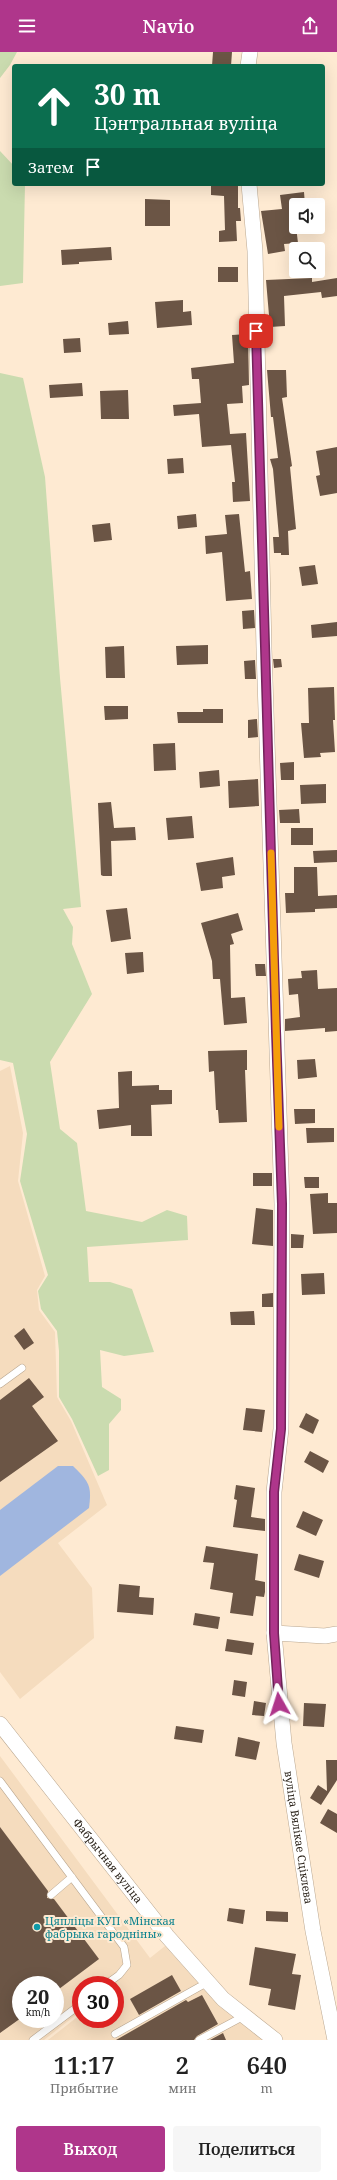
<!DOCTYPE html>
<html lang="ru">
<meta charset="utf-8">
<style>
body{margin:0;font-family:"Noto Serif",serif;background:#f6f6f6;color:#222;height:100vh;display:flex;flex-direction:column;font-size:15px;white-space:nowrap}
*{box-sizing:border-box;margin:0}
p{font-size:13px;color:#767676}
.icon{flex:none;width:22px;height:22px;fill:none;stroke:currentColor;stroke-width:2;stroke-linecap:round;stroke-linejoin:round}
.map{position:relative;height:1988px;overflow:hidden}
.details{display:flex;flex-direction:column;background:#fff;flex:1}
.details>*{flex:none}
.banner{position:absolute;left:12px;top:12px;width:313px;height:122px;border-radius:4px;box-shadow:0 4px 16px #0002;background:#0b6e4f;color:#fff;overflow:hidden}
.tools{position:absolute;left:289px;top:146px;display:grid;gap:8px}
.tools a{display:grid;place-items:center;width:36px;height:36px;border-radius:4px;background:#fff;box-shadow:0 4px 16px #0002;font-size:20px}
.speed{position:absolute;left:12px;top:1924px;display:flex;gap:8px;font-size:20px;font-weight:700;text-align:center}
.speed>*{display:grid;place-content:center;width:52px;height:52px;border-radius:50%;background:#fff;box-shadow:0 4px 16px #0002;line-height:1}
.speed small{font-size:10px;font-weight:400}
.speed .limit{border:6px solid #d22;background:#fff;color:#111}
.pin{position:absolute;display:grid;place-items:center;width:34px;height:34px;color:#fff;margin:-17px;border-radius:8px;box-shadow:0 2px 6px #0006}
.me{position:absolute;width:44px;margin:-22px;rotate:354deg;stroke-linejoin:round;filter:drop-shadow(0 0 3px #0008)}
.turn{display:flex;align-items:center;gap:14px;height:84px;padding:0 16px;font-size:18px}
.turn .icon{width:52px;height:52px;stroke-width:2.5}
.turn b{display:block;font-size:28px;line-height:34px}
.then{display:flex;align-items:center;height:38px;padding:0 16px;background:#0003;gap:8px;font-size:15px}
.eta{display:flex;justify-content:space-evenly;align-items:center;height:68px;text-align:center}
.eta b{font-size:24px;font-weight:600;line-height:28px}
.cta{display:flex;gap:8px;margin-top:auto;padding:8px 16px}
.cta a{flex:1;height:46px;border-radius:4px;background:#af368b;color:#fff;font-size:16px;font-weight:600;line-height:46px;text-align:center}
.cta a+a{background:#f6f6f6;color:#222}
header{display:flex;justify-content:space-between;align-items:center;height:52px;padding:0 16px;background:#af368b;color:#fff;font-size:18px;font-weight:600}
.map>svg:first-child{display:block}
.built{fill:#f5dcbe;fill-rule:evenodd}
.green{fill:#cadbaf}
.water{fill:#a0b6df}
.building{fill:#6b5545}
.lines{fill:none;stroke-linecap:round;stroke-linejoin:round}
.lane-casing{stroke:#baa790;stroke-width:8}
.street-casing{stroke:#baa790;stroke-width:16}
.lane{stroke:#fff;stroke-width:7}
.street{stroke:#fff;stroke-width:15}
.route-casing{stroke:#72235a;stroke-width:10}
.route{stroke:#af368b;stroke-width:7}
.slow{stroke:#f59e0b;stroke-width:7}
.culture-dot{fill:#0f9aa8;stroke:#feead2;stroke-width:1.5}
.labels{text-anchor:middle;stroke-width:4;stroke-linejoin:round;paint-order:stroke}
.street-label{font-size:11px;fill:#2b231a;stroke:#feead2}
.culture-label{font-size:11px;fill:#0d838f;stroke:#feead2;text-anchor:start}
</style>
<header><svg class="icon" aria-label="menu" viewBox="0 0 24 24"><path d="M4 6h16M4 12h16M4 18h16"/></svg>Navio<svg class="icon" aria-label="share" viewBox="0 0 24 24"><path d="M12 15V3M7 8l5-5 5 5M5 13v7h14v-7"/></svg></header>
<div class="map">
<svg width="337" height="1988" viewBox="0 0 337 1988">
<rect width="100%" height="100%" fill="#feead2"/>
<path class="built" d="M10,1014L23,1081L18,1129L45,1224L37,1238L39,1258L55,1280L57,1345L71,1369L107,1453L58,1491L92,1536L94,1586L20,1647L0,1620V1019Z
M0,1704L150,1906L165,1894L200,1933L263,1988H48L81,1962V1967H115L116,1933H81V1959L44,1988H0ZM21,1933H55V1967H21Z"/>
<path class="green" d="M0,0H17L10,13L0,26Z
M0,99L14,114V132H25L23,231L0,234Z
M0,321L23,326L45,425L60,626L81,855L63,857L73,875L72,892L92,942L50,1010L60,1077L77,1091L86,1159L142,1170L167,1158L187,1164L188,1188L87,1195L89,1230H110L132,1237L154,1300L124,1304L100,1298L102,1335L121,1347V1358L109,1372V1418L98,1424L72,1367L59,1345V1299L57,1279L41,1257L38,1239L48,1223L20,1129L27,1082L13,1011L0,1008Z"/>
<path class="water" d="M58,1414H73C89,1430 92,1433 89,1456L0,1524V1458Z"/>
<path class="building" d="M213,0H232L231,14H212Z
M211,132H238V156H240L241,169H236L237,189L219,190V179L225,178L224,144L211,143Z
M304,140L305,153H296L295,166L298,191L284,192L285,199L268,202L261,159L282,157L280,143Z
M145,147L170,148V174H145Z
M111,195L112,208L79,210V212L62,213L61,198Z
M218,215H238V230H218Z
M312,226V230L337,226V244L322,246L321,240L284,244L285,274L270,275L266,228Z
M183,248V260L191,259L192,273L157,276L155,250Z
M128,269L129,282L109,283L108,271Z
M248,282L249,333L242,334L243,351L227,352L230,382L246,381L250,449L233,450L232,430H235L231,393L202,395L199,362L174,364L173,353L201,351L199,327H192L191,316L234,311L232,283Z
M80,286L81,300L64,301L63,287Z
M267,318H286L287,345L282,346L292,414L290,415L296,477L288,479L289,503H281V501H274L273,485H279L273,417L270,407L278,406L273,365H271Z
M82,331L83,344L50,346L49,333Z
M128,338L129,367H101L100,339Z
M337,395V441L320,444L316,424L320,423L316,399Z
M183,406L184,421L168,422L167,407Z
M196,462L197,475L178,477L177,464Z
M239,462L245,520L250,519L252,547L226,549L222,500L206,502L205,484L227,482L225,463Z
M110,471L112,488L94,490L92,473Z
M315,513L318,532L302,534L299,515Z
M254,558L255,576L243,577L242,559Z
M337,570V584L312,586L311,573Z
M208,593V612L177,613L176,594Z
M124,594L125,626H106L105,595Z
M273,607H281L282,615L274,616Z
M255,608L256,627H245L244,609Z
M334,635L335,668H333L335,700L320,701L321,705L304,706L301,671H309L308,636Z
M104,654H128V667L105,668Z
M203,657H223V671H178L177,660H203Z
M257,667L258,685L248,686V668Z
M175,691L176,718L154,719L153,692Z
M294,710V728H281L280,711Z
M219,718L220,734L200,736L199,720Z
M258,727L259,754L229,756L228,729Z
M326,732V751L301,752L300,733Z
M111,750L114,776L135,775L136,788L111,789L112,824H103L101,823L98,751Z
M299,757L300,771H280L279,758Z
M192,764L194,786L168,788L166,766Z
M291,776H313V793H291Z
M337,798V810L314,811L313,799Z
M233,805L235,823L222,825L223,836L201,839L196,811Z
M294,815H317L318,844L337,843V856L315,857V860L286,861L285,841H294Z
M127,856L131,887L111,890L106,858Z
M238,861L243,878L231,882L234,892L230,893L231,946L245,945L247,971L224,973L220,927H213L212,909L201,871Z
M143,900L144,920L127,922L125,901Z
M255,912H265L266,924H256Z
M317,918L318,937L337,936V979L325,980V976L285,979V967L300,965L298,942L289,943L288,927L302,926L301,919Z
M247,998V1018H245L247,1070L219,1071L218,1058H216L214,1019L209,1020L208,999Z
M315,1007L317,1025L298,1027L297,1008Z
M132,1019V1034L159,1033V1038H172V1052L151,1053L152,1084H131V1073L99,1077L97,1058L119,1056L118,1020Z
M294,1057H315V1071L295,1072Z
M306,1076H334V1090L307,1091Z
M253,1121H272V1134H253Z
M304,1125H319V1136H305Z
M328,1141V1151H337V1181L313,1182L310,1142Z
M256,1156L273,1158V1194L252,1192Z
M291,1182L304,1183L303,1196H291Z
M324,1221L325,1242L302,1243L301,1222Z
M273,1241V1255H262V1242Z
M254,1259L255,1273H231L230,1260Z
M24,1276L34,1291L24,1298L14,1284Z
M29,1326L44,1345L32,1354L58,1389L0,1430V1348Z
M246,1356L265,1358L262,1380L243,1378Z
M306,1361L319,1368L313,1382L299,1375Z
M310,1399L329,1409L323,1421L304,1410Z
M236,1433L255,1436L251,1465L265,1467V1479L233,1475L237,1448L234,1447Z
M303,1459L323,1468L316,1484L296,1475Z
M206,1494L258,1502L255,1528L265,1530V1540L264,1545L256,1544L253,1564L230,1561L233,1541L210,1537L214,1511L203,1510Z
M299,1502L324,1509L319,1526L294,1518Z
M119,1532L140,1534L139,1545L154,1546L153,1563L117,1560Z
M195,1561L220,1565L218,1577L193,1573Z
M227,1587L254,1591L252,1603L225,1599Z
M234,1628L247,1630L245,1645L232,1643Z
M254,1649L266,1651L264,1664L252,1663Z
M304,1651L326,1652L324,1675L303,1674Z
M176,1674L204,1678L202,1691L174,1687Z
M238,1685L260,1690L256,1708L235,1704Z
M326,1708H337V1728L321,1753L310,1746L318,1733L327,1739Z
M328,1757L337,1762V1781L320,1771Z
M0,1775L48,1839L47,1846L54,1847L99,1907L55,1940V1933H21V1966L0,1981Z
M229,1856L245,1858L243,1872L227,1869Z
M266,1859L288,1860V1870L266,1869Z
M255,1895L296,1902L292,1922L301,1923L295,1958L268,1953L271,1937L249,1933Z
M172,1923L181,1939L139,1963L130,1947Z
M202,1943L218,1972L197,1984L194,1988H116L186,1948L188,1950Z
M223,1981L226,1988H210Z"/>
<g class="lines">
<defs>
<path id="lane" d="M0,1332L22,1316
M0,1729L124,1895L127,1913L119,1923L105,1933
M51,1843L72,1825
M115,1982L208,1930
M33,1988L81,1952
M199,1988L244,1964"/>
<g id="street">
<path d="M248,14L250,0"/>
<path id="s1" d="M249,132L255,199L264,597L282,1152L281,1377L274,1440V1581L284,1691L313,1879L335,1988"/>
<path d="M274,1581L325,1584L337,1582"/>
<path id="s2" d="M0,1672L167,1884L223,1947L275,1988"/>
</g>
</defs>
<use href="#lane" class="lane-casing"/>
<use href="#street" class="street-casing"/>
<use href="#lane" class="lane"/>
<use href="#street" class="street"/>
</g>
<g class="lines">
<defs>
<path id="route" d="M256,279L276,979L282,1152L281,1377L274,1440V1581L279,1652"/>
</defs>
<use href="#route" class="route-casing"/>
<use href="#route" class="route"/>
<path class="slow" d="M271,801L279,1075"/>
</g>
<circle class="culture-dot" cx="37" cy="1875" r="4"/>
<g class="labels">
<g class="street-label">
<text dy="4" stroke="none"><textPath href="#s1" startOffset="1656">вуліца Вялікае Сціклева</textPath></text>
<text dy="4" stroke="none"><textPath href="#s2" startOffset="174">Фабрычная вуліца</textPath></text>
</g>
<g class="culture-label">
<text x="45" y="1873">Цяпліцы КУП «Мінская<tspan x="45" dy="13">фабрыка гародніны»</tspan></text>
</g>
</g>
</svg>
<div class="tools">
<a><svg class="icon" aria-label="sound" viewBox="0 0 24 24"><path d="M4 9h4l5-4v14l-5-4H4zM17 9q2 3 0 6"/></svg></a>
<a><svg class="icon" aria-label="search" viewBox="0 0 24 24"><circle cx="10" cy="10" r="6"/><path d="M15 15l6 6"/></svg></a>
</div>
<div class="speed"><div>20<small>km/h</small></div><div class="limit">30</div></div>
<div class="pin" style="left:256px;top:279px;background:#d93025"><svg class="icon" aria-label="arrive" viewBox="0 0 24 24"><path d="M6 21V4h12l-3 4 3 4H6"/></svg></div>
<svg class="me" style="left:279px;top:1652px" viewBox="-20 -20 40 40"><path d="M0-17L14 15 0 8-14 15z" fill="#af368b" stroke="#fff" stroke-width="4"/></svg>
<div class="banner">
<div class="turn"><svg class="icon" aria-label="ahead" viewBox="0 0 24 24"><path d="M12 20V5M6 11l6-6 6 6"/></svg><div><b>30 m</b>Цэнтральная вуліца</div></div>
<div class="then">Затем<svg class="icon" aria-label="arrive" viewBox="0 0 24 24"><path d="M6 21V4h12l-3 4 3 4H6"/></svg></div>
</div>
</div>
<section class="details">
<div class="eta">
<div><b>11:17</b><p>Прибытие</p></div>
<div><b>2</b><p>мин</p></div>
<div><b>640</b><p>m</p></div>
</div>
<div class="cta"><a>Выход</a><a>Поделиться</a></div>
</section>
